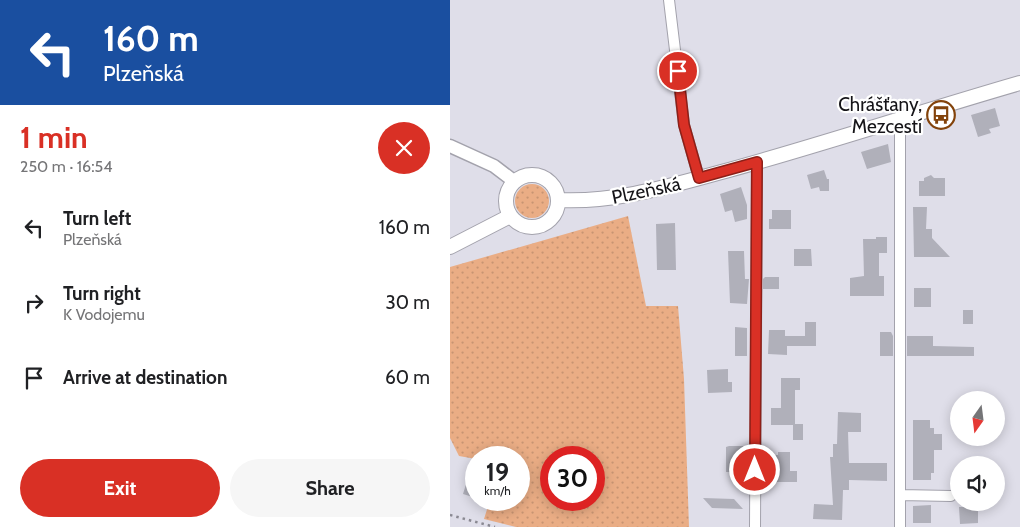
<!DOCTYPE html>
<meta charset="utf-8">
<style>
body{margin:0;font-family:Cabin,sans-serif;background:#f6f6f6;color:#202124;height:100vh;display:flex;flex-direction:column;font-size:19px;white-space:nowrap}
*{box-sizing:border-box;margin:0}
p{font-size:16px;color:#757577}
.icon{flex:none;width:28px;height:28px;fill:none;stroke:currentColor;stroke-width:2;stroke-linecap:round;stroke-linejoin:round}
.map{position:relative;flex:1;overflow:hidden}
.side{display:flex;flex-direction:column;background:#fff;width:450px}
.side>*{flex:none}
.banner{background:#1a4fa0;color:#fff;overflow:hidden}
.needle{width:32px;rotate:194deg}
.fabs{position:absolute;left:500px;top:391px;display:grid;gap:10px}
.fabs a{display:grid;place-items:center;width:55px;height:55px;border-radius:50%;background:#fff;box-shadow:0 2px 12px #0003;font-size:25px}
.speed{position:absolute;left:15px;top:446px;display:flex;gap:10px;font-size:25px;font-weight:700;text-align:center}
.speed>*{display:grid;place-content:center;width:65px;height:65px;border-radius:50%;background:#fff;box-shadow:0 2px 12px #0003;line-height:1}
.speed small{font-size:12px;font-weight:400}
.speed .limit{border:8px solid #d22;background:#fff;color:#111}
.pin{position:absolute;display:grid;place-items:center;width:42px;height:42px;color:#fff;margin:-21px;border:2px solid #fff;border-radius:50%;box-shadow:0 1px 5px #0007}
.me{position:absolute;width:55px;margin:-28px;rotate:0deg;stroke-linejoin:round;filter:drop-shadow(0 0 4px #0008)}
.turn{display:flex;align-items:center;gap:18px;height:105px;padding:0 20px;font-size:22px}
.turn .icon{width:65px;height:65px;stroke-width:2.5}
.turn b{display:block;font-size:35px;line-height:42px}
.round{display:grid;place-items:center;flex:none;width:52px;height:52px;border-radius:26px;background:#f6f6f6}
.overview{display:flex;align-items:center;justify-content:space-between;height:85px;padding:0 20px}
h1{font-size:30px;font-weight:800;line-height:38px;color:#d93025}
.action{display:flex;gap:10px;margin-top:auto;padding:10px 20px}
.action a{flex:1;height:58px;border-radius:30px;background:#d93025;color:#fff;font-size:20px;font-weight:800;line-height:58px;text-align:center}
.action a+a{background:#f6f6f6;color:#202124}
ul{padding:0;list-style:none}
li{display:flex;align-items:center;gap:15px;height:75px;padding:0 20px}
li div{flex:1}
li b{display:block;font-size:19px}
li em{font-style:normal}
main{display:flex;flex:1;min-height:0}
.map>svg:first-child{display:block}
.grass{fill:url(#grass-dots);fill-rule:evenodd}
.building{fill:#b0b0ba}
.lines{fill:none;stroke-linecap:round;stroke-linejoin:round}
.minor-casing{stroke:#a3a2ac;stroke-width:12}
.tertiary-casing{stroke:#a3a2ac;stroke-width:15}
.secondary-casing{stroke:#a3a2ac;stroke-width:16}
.path{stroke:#8a8992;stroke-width:2.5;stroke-dasharray:2.5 4;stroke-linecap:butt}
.minor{stroke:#fff;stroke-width:10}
.tertiary{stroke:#fff;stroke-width:12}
.secondary{stroke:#fff;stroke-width:14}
.route-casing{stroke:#8d1f18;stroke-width:12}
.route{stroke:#d93025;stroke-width:9}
.labels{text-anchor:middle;stroke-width:4.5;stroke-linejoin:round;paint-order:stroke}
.poi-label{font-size:19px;fill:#151418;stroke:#fff;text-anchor:end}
.street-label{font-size:19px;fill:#151418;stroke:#fff}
</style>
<main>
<section class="side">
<div class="banner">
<div class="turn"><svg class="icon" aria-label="left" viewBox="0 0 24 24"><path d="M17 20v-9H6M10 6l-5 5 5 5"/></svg><div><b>160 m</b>Plzeňská</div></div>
</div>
<div class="overview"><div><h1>1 min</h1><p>250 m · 16:54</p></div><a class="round" style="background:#d93025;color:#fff"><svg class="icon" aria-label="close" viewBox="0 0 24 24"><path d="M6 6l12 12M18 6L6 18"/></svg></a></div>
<ul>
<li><svg class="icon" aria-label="left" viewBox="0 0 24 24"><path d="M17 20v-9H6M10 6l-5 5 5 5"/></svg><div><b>Turn left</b><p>Plzeňská</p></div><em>160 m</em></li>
<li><svg class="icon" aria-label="right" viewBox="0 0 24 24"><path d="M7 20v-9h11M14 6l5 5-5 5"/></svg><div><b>Turn right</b><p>K Vodojemu</p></div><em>30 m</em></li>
<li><svg class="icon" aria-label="arrive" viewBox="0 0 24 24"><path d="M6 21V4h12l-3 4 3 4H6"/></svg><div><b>Arrive at destination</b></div><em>60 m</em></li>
</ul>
<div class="action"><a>Exit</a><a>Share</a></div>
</section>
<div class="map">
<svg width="570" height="527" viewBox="0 0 570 527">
<defs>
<pattern id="grass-dots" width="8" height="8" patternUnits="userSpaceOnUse" patternTransform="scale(1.25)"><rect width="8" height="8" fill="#eaad85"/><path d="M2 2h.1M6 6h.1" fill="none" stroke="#c89472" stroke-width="1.8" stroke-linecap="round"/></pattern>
</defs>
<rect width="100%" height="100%" fill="#dfdee9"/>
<path class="grass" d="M65 201a17 17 0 1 1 34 0a17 17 0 1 1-34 0Z
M178,216L196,306H228L234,379L239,527H66L34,519L40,500H69V458L26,459L9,456L0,438V267ZM101,458H144V500H101Z"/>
<path class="building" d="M545,108L550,126L539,129L541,133L528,137L521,115Z
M438,144L441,162L417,169L411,152Z
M374,170L377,179H379V191H370L369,187L361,189L357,175Z
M481,175L484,178H495V196H469V181H474V178Z
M291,187L297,205V219L285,222L282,210L275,212L270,194Z
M463,207H477L476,229H482V238L500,257H464Z
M322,210H341V229H319V219H322Z
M225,223L226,270H207L206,224Z
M426,237H437V253H429V276H434V296H400V278L414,276L413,239H426Z
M344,249H361L362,266H344Z
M278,251H294L295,279H299L297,304L280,303Z
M315,277H329V289H313V279Z
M464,288H481V307H464Z
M513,310H523V324H513Z
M355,322H366V346H337V355L318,354L319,330H335V336H355Z
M285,327L297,328V356H285Z
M430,332H441L443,336V356H430Z
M457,336H483V346L524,347V356H457Z
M278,369V382H282V392L258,393L257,370Z
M331,378H350V390H345V424H353V440H343V425H321V408H331Z
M388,412L411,413V432H398L399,463H437V481L399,480V490H393L392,520L363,519L364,504L383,505L380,457H383V444H387Z
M463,420H480V428H484V434H492V450H484V473H481V480H463Z
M279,446H293V472H276V447Z
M328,452H340V471H347V482H319V455H328Z
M17,481L26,484V498L13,494Z
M253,498L284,499L293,509L262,508Z
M481,505V523H463V506Z
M509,507H528V523L510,524Z"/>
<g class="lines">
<defs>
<path id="minor" d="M219,0L234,125L249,178
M450,120V527
M450,495L501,496
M305,527L307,162"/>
<path id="tertiary" d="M0,146L44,166L65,182"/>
<path id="secondary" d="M56 201a26 26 0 1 1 52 0a26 26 0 1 1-52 0Z
M108,200C167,203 223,185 279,170C377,143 473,111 570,83
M0,247L60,216"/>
</defs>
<use href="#minor" class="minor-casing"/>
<use href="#tertiary" class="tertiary-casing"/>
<use href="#secondary" class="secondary-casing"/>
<path class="path" d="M0,515L45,527"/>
<use href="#minor" class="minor"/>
<use href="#tertiary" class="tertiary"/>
<use href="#secondary" class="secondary"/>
</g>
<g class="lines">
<defs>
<path id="route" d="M228,71L234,125L249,178L307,162L305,470"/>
</defs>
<use href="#route" class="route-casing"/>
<use href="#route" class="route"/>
</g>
<defs>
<symbol id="bus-ring" viewBox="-11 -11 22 22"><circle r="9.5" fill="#fff" stroke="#83430b" stroke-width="1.5"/><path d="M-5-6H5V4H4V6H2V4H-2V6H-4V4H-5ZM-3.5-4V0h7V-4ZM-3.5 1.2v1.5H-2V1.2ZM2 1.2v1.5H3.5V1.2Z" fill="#83430b"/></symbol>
</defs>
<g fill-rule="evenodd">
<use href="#bus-ring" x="475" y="99" width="32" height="32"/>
</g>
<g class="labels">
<g class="poi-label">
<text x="472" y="111">Chrášťany,<tspan x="472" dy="22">Mezcestí</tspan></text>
</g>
<g class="street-label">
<text transform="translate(196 190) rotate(-12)" y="7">Plzeňská</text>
</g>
</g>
</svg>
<div class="fabs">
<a><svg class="needle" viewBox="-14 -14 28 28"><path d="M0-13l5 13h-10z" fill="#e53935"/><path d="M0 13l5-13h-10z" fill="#757577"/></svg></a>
<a><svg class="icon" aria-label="sound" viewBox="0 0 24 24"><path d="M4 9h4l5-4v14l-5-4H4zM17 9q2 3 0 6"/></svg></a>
</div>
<div class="speed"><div>19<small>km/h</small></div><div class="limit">30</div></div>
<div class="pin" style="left:228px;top:71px;background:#d93025"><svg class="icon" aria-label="arrive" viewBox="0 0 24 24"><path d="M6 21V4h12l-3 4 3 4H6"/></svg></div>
<svg class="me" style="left:305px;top:470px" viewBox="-20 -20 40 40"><circle r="17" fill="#d93025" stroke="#fff" stroke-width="3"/><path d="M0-11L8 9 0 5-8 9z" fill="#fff"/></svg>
</div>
</main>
